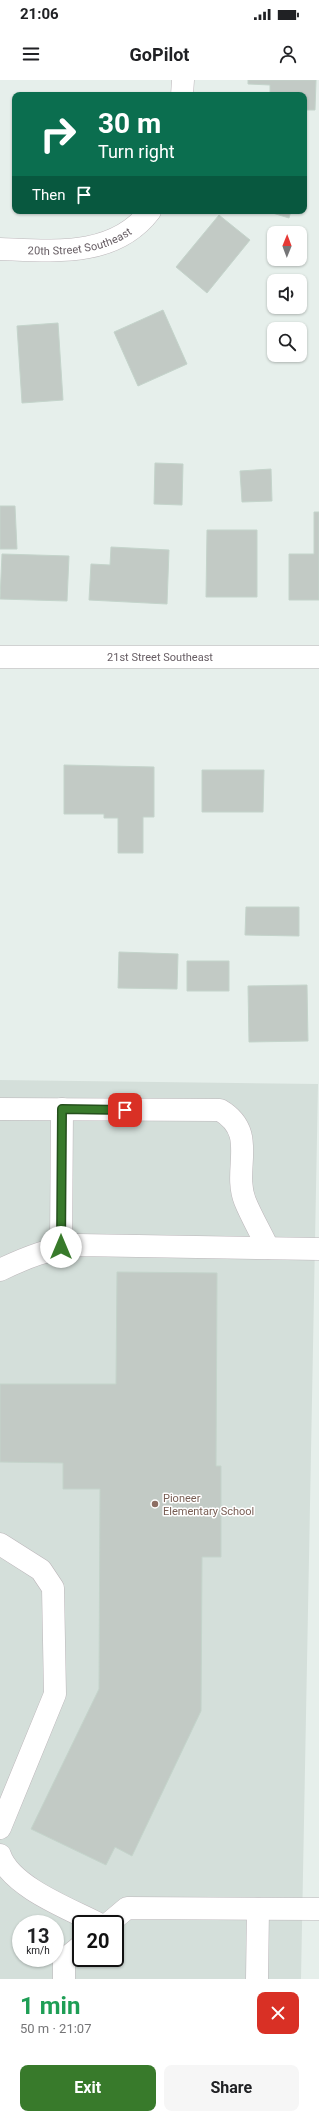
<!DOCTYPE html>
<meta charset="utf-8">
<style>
body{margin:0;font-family:Roboto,sans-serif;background:#f6f6f6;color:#202124;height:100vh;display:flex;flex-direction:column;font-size:15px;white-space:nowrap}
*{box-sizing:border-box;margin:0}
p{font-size:13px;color:#757577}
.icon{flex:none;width:22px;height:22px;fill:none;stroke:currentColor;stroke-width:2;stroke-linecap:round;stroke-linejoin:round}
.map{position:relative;height:1899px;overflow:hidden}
.drawer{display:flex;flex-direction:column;background:#fff;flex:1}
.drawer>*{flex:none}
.hud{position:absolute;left:12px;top:12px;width:295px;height:122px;border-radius:8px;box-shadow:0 1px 3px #0004;background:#0b6e4f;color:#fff;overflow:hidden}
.needle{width:26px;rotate:1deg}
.fabs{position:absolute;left:267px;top:146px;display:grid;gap:8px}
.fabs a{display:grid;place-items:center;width:40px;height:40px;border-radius:8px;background:#fff;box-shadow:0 1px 3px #0004;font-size:20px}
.speed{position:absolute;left:12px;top:1835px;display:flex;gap:8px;font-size:20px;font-weight:700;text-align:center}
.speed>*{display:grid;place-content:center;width:52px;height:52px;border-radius:50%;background:#fff;box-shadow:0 1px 3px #0004;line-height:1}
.speed small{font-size:10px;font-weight:400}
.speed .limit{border:2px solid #111;border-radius:6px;background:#fff;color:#111}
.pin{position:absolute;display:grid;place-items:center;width:34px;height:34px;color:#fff;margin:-17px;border-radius:8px;box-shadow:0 2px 6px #0006}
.me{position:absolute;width:44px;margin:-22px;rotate:0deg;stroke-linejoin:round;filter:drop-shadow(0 0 3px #0008)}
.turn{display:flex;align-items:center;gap:14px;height:84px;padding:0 20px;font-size:18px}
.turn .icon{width:52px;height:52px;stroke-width:2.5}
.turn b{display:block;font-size:28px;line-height:34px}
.then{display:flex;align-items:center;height:38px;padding:0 20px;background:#0003;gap:8px;font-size:15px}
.round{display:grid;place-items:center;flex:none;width:42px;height:42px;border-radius:8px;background:#f6f6f6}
.summary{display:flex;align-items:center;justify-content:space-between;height:68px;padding:0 20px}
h1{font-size:24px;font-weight:700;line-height:30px;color:#1e9e55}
.button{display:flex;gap:8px;margin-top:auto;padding:8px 20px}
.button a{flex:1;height:46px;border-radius:8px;background:#387a2b;color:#fff;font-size:16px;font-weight:700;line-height:46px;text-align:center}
.button a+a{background:#f6f6f6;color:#202124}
.status{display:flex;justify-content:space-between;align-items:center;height:28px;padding:0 20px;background:#fff;direction:ltr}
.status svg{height:11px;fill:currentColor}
header{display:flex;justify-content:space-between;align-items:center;height:52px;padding:0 20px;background:#fff;font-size:18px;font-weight:700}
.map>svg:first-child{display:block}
.education{fill:#d4dfda;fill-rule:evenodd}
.building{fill:#c2cac5;stroke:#c4d4cb}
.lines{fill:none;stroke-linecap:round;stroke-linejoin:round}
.minor-casing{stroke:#bcb6ba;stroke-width:23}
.minor{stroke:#fff;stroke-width:22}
.route-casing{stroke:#244f1c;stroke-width:10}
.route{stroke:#387a2b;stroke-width:7}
.education-dot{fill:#8d6e63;stroke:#fff;stroke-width:1.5}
.labels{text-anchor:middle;stroke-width:3;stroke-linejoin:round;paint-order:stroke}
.street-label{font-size:11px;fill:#665d63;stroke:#fff}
.education-label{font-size:11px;fill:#785e54;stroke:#fff;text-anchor:start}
</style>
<div class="status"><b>21:06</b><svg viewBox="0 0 49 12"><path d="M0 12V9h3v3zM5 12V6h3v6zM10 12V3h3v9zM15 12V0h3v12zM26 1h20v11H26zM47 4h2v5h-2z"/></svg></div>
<header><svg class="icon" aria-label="menu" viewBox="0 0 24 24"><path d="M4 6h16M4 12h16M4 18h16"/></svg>GoPilot<svg class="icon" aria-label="person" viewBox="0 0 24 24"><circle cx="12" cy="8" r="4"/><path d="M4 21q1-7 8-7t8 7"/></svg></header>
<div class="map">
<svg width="319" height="1899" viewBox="0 0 319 1899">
<rect width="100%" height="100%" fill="#e6efeb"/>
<path class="education" d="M0,1000L318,1004L301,1899H0ZM21,1844H55V1878H21ZM81,1844H115V1878H81Z"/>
<path class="building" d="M248,0H316L315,30H304V15H270V5L248,4Z
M266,131H291L289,138Z
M219,135L250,160L207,213L176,187Z
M163,230L187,284L138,306L114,252Z
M58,243L63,320L22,323L17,246Z
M155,383L183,384L182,425L154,424Z
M271,389L272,421L242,422L240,391Z
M0,426H15L17,469H0Z
M314,432H319V520H289V474H314Z
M207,450H257V517H206Z
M111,467L169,470L167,524L89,520L91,484L110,485Z
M2,474L69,476L67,521L0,519Z
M64,685L154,687V737H143V773H118V738H104V734H64Z
M202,690H264L263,732H202Z
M246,827H299V856L245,855Z
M119,872L178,874L177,909L118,908Z
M187,881H229V911H187Z
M307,905L308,961L249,962L248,906Z
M117,1192L217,1193L216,1386H221V1477H202L201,1631L132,1776L115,1767L106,1785L31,1749L99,1609L100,1409H63V1383L0,1382V1304H116Z"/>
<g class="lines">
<defs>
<g id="minor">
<path d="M182,15L183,0"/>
<path id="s1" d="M0,169C53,171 114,178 150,131"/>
<path id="s2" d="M0,577H319"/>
<path d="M0,1029L220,1030C259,1053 232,1088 245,1121C251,1136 261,1153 268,1168"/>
<path d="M61,1167L62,1029"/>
<path d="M0,1190C27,1177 48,1169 78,1165L319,1169"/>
<path d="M0,1464L41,1490L53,1508L55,1614L0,1748"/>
<path d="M0,1775C11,1807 70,1829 99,1844"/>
<path d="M108,1844L127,1828L319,1829"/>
<path d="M64,1899V1880L81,1866"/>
<path d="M257,1899L258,1829"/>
</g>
</defs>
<use href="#minor" class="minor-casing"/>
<use href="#minor" class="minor"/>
</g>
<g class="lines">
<defs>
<path id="route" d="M61,1167L62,1029L125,1030"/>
</defs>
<use href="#route" class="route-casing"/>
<use href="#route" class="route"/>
</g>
<circle class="education-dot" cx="155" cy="1424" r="4"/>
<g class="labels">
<g class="street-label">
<text dy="4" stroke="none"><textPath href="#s1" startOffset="81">20th Street Southeast</textPath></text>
<text dy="4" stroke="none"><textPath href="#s2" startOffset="160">21st Street Southeast</textPath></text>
</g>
<g class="education-label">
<text x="163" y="1422">Pioneer<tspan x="163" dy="13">Elementary School</tspan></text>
</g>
</g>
</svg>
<div class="fabs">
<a><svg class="needle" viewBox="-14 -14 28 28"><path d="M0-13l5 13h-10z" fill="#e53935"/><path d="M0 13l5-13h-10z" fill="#757577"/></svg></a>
<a><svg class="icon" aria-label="sound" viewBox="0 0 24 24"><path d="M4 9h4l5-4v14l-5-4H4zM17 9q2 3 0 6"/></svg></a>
<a><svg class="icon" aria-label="search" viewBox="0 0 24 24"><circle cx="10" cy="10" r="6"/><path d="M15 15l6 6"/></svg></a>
</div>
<div class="speed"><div>13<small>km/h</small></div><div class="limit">20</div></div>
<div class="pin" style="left:125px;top:1030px;background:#d93025"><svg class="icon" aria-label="arrive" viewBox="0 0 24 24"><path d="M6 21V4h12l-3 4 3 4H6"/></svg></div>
<svg class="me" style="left:61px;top:1167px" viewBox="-20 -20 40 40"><circle r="19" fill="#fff"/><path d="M0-13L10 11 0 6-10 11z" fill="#387a2b"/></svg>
<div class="hud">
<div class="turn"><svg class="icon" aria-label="right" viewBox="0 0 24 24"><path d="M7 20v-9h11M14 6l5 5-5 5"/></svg><div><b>30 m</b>Turn right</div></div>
<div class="then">Then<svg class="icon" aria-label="arrive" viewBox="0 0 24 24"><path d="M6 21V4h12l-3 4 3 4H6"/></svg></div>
</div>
</div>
<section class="drawer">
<div class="summary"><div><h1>1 min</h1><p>50 m · 21:07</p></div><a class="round" style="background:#d93025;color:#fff"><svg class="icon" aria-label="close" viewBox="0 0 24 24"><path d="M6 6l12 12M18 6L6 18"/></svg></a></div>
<div class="button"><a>Exit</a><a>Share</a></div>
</section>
